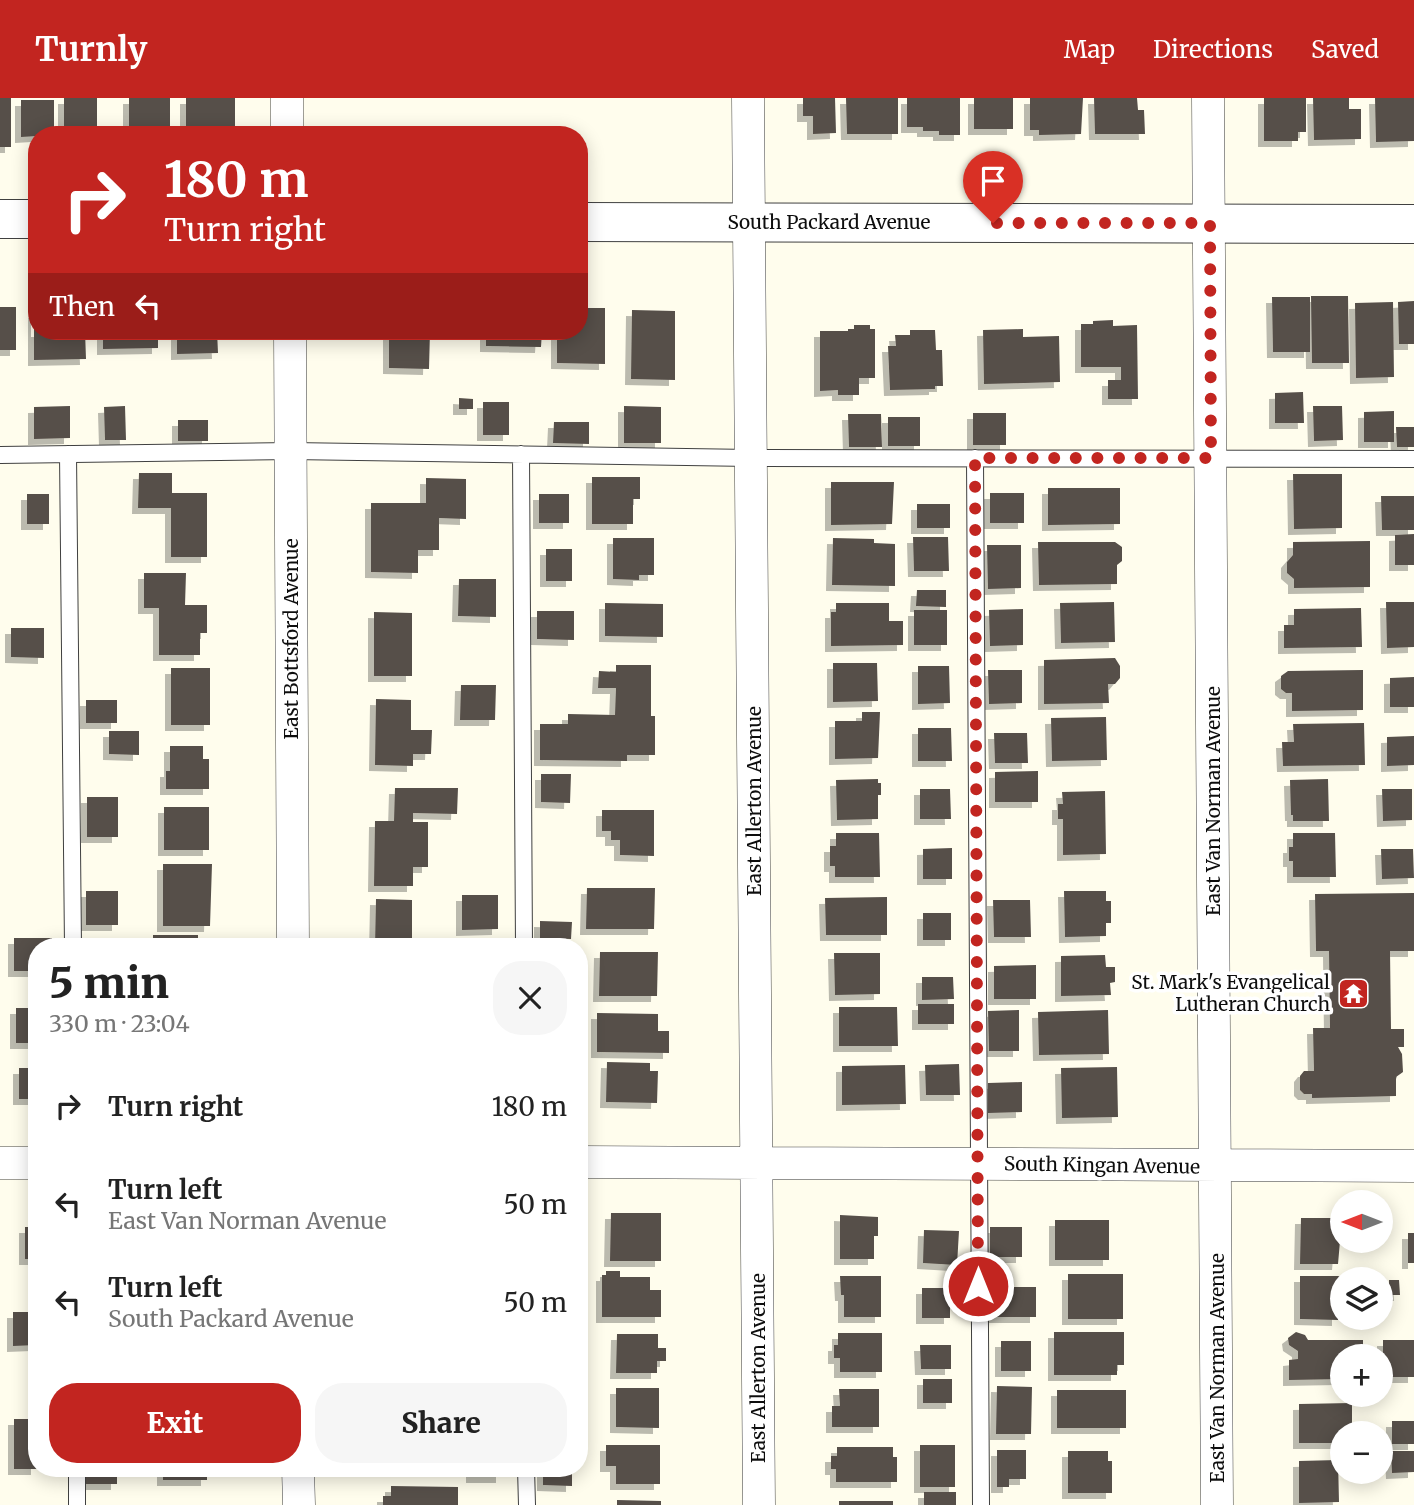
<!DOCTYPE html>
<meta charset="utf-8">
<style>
body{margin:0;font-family:Merriweather,serif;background:#f6f6f6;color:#222;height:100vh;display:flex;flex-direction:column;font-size:26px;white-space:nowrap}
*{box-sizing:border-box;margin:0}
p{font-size:23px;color:#767676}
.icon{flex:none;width:38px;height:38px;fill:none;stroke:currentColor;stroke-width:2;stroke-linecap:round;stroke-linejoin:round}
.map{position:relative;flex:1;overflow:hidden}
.side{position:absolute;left:28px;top:840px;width:560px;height:539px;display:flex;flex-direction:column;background:#fff;border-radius:28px;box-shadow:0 4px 18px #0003}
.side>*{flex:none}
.banner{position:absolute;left:28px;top:28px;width:560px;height:214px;border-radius:28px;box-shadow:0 4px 18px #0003;background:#c22520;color:#fff;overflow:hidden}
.needle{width:46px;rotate:270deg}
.tools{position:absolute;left:1330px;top:1092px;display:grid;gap:14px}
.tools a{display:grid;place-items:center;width:63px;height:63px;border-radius:50%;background:#fff;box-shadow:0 4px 18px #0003;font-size:35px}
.pin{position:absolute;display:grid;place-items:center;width:60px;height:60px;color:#fff;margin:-72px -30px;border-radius:50% 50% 50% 0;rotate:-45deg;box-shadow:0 0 7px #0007}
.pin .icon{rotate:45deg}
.me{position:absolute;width:77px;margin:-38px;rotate:0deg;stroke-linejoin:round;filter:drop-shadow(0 0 5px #0008)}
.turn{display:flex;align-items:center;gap:24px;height:147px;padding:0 21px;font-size:32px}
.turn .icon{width:91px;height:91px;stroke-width:2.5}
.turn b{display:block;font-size:49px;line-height:60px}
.then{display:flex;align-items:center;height:66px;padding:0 21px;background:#0003;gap:14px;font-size:26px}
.round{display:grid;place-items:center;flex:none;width:74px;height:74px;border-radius:28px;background:#f6f6f6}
.head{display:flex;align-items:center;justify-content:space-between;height:119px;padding:0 21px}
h1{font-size:42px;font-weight:800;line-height:52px}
.cta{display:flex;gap:14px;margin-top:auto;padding:14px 21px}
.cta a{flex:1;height:80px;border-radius:28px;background:#c22520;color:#fff;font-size:28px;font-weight:800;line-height:80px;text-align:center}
.cta a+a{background:#f6f6f6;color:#222}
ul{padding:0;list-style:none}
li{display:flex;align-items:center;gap:21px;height:98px;padding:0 21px}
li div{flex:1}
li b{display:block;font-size:26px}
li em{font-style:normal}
header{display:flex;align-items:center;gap:42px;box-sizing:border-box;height:98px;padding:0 35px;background:#c22520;color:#fff}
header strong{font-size:33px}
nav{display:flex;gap:38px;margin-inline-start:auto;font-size:24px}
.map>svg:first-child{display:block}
.building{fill:#564f49;filter:url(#shadow)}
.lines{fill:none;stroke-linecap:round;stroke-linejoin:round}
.service-casing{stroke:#404040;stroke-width:18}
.minor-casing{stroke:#404040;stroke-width:33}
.tertiary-casing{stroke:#404040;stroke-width:40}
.service{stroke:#fff;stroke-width:16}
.minor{stroke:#fff;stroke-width:32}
.tertiary{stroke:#fff;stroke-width:38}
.route{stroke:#c22520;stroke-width:12;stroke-dasharray:0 21.6}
.labels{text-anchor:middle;stroke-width:7;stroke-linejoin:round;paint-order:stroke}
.street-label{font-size:19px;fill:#0d0d0d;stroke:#fff}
.poi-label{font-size:19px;fill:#0d0d0d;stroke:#fff;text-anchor:end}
</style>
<header>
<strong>Turnly</strong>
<nav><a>Map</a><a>Directions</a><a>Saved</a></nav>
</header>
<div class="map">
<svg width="1414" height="1407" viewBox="0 0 1414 1407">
<defs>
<filter id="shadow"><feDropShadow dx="-6" dy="6" stdDeviation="0" flood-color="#0004"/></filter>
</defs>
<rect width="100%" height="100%" fill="#fffded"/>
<path class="building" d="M0,0H11V49H0Z
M64,0H97V37H64Z
M129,0H170V33H129Z
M186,0H235V33H186Z
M803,0H835L836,35L813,36V18H803Z
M846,0H898V36H847Z
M907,0H960V37H939V33H923V29H907Z
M974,0H1013V31H974Z
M1030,0H1083L1081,36L1039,37V32H1030Z
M1094,0H1137L1138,12H1144L1145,36H1095Z
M1264,0H1306V34H1298V43H1264Z
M1313,0H1349V11H1361V41L1314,42Z
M1375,0H1414V43L1376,44Z
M21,2H54V37L21,39Z
M1311,198H1348L1349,265H1312Z
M1272,199H1310V254H1273Z
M1414,203V246H1399L1398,204Z
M1393,204L1394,279L1356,280L1355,205Z
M0,209H16V252H0Z
M579,210H605V266L557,265V233H579Z
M632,212L675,213V282L631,281Z
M34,214H37V233H85L86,261L34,262Z
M1113,222V228L1137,227L1138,301H1108V282H1121V269H1081V226H1093V223Z
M854,227H870V231H875V280H859V297H838V292L820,293V233H848V231H854Z
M1023,231V239L1059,238L1060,284L984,286L983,232Z
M910,232H935L936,252H942L943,288H935V291L890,292L888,248H896L895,237H910Z
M103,233H158V250L103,251Z
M177,233H217L218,255L177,256Z
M394,233H430L429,271L389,270V236H394Z
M486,233H542L541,249L486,248Z
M1303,294L1304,325H1275V295Z
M459,300L473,301V311H459Z
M483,304H509V337H483Z
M70,308V340L34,341V309Z
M125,308L126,342H105L104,309Z
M624,308L661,309V345H624Z
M1313,308H1342L1343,342L1314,343Z
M1394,313V344H1364V314Z
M973,315H1006V347H973Z
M848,316H881L882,349H849Z
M888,319H920V348H888Z
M178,322H208V343H178Z
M554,324H589V346L553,345Z
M1396,329H1414V349H1397Z
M139,375H172V395H207V459H171V410H138Z
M1293,376H1342V430L1294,431Z
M592,379H640V401H633V426H592Z
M426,380L466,381V421L439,420V452H418V475L371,474V405H426Z
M831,384H894L892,426L831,427Z
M1048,390H1120V426L1048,427Z
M990,395H1024V425H990Z
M27,396H49V426H27Z
M539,396H569V425H539Z
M1381,398H1414V432H1382Z
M917,406H950V430H917Z
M1414,436V467H1395V437Z
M913,439H948L949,473H914Z
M613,440H654V477H639V482L613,481Z
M833,440L874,441V445L895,446V488L832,487Z
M1370,443V489L1294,490V481L1287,475V464L1293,457V444Z
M1038,444H1115L1122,449V463L1117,467V486L1039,487Z
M987,447H1021V490L988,491Z
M546,451H572V483H546Z
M144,475H186L185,507H207V535H200V557H159V510H144Z
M459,481H496V519L458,518Z
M917,492H946V509L916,508Z
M1114,504L1115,544L1061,545L1060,505Z
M1386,504H1414V549L1387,550Z
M605,505L663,506V539L605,538Z
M836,505H889V523H903V547L831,548V514H836Z
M1361,510L1362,549L1284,550V527H1294V511Z
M1023,511V547L990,548L989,512Z
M914,512H947V547H914Z
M537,513H574V542L537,541Z
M374,514L412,515V578H374Z
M11,530H44V560L11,559Z
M1115,560L1120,568V580L1115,586H1108L1109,605L1044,606V562Z
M833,565H877L878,603L833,604Z
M616,567H651V618H655V657H627V663L540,662V626H568V616L615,617L616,590H598L599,573L616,574Z
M918,568H949L950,605L918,606Z
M171,570H210V627H171Z
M988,572H1022V605L989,606Z
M1363,572V612L1292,613V595H1286L1281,591V578L1288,573Z
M1414,579V609H1390V580Z
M461,587H496L495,622H460Z
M376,601L411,602V632H432L431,656H413V668L375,667Z
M86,602H117V625H86Z
M862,614H880L878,660L835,661V623H862Z
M1106,619L1107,662L1052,663L1051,620Z
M1364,625L1365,667L1283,668L1282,644H1294L1293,626Z
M918,630H951L952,663H918Z
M109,633H139V657L109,656Z
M994,635H1027L1028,665H995Z
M1414,638V667L1387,668V639Z
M170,648H203V661H209V691H166V673H170Z
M1038,673V704H995V674Z
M541,676H571L570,705L541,704Z
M878,681V685H881V697H878V721L837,722L836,682Z
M1328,681L1329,723H1293V717H1291L1290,682Z
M395,690H458L457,716L413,715V724H428V769H413V788H374L375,723H394Z
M920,691H950L951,721H920Z
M1382,691H1412V722L1383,723Z
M1105,693L1106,756L1063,757V721H1058V706H1063L1062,694Z
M87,699H118V739H87Z
M164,709H209V752H164Z
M602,712H654V758L620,757V742H611V733H602Z
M836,735H879L880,779H835V768H830V748H836Z
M1293,735H1335L1336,779H1293V763H1289V749H1293Z
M952,750V781H923V751Z
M1381,751H1413L1414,780L1382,781Z
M163,766H212L210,828H163Z
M587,790H655L654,831H586Z
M86,793H118V827H86Z
M1064,793H1106V803H1111V825H1106V838L1065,839Z
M1414,795V853H1390L1391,931H1404V949H1398L1402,956L1403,974L1396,979V998L1312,1000V996H1304L1300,992V978L1304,973H1314L1313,930H1330L1329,853H1316L1315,796Z
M462,797H498V831L462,832Z
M887,799V837H826L825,800Z
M376,801L412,802V849H375Z
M993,802H1030L1031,839H994Z
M923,815H951V842H923Z
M540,823L572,824L571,841L540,840Z
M153,837H198V849H153Z
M14,840H52V849H37V873H14Z
M600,854H658L657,898H599Z
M834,855H880V896L835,897Z
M1105,857L1106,869H1115V884L1110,885L1111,897L1061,898V858Z
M1036,867V901H994V868Z
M922,879H953L954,901L922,902Z
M918,906H954V926H918Z
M839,909H897L898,948H839Z
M16,910H37V945H16Z
M1019,912V953H989L988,913Z
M1108,912L1109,956L1039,957L1038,914Z
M597,915L658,916V933H669V955L597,954Z
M607,964L650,965V973H658L657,1005L606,1004Z
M959,966L960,997H926L925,967Z
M905,967L906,1006L842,1007V968Z
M1117,969L1118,1019L1062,1020L1061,970Z
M19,970H37V1001H19Z
M1022,984V1014L988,1015V985Z
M611,1115H661V1163H610Z
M840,1117L878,1119V1138H874V1161H840Z
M1301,1120H1342L1338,1166H1300Z
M1055,1122H1109V1162H1055Z
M25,1129H37V1161H25Z
M990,1129H1022V1159H990Z
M924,1132L959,1133L957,1167L923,1165Z
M1408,1135H1414V1165H1408Z
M606,1173H620V1179H650V1192H661V1219H602V1177H606Z
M1068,1176H1123V1221H1068Z
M840,1178H881V1219H844V1197H841Z
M1300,1178H1342V1196H1338V1222L1300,1221Z
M1389,1182H1399L1400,1197H1389Z
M992,1189H1036V1219H992Z
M922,1190H950V1220H922Z
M13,1214H37V1247L13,1248Z
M1054,1234H1124V1267H1117V1277H1054Z
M1296,1234L1305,1237L1308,1242H1363V1258H1342V1281L1289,1282V1262L1298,1261V1253L1289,1247L1288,1240Z
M838,1235H882V1274H840V1260H834V1247H838Z
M617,1236H658V1250H666V1263H657V1275H616Z
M1383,1242H1414V1279H1383Z
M1001,1243H1031V1273H1001Z
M920,1247H951V1271H921Z
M923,1281H952V1305H923Z
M997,1288L1032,1289L1031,1336H996Z
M616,1290H659V1330L616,1329Z
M839,1291H879V1329H832V1308H840Z
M1057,1292H1126V1330H1057Z
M1352,1305V1335H1342V1345H1299V1306Z
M14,1321H37V1371H14Z
M1392,1323H1414V1346H1392Z
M606,1347H660V1386H616V1368H606Z
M920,1347H955V1389H920Z
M837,1349H893V1359H897V1384H836V1371H831V1358H837Z
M997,1352H1026V1381H1009V1389H997Z
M1068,1353H1108V1363H1112V1395H1068Z
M1391,1353H1414V1374L1392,1375Z
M1338,1362L1339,1404L1299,1405V1363Z
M85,1370H117V1386H85Z
M163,1370H207V1382H163Z
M472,1370H502V1379H472Z
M543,1370H572V1388L543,1387Z
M391,1388L458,1389V1407H383V1398H391Z
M924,1394H956V1407H924Z
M617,1402L661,1403V1407H617Z
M839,1403H893V1407H839Z"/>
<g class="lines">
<defs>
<path id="service" d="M68,356L73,849
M521,356L524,849
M0,357L291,353L751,360L1414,361
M975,360L981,1407
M77,1370V1407
M526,1370L527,1407"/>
<path id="minor" d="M287,0V37
M748,0L759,1407
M1208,0L1217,1407
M290,233L293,849
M579,1064L1414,1068
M0,1065H37
M298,1370L299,1407"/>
<path id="tertiary" d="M0,121H37
M579,124L1414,126"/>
</defs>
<use href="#service" class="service-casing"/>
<use href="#minor" class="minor-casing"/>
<use href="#tertiary" class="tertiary-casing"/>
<use href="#service" class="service"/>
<use href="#minor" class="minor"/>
<use href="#tertiary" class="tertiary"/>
</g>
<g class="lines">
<path class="route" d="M978,1188L975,360H1211L1210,125H993"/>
</g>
<defs>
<symbol id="temple-square" viewBox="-11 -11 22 22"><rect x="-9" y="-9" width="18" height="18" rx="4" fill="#c22520" stroke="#fff"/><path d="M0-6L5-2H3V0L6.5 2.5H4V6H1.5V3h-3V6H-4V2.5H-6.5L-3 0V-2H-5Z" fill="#fff"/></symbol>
</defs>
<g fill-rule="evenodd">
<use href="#temple-square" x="1336" y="878" width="35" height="35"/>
</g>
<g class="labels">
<g class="street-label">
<text x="829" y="131">South Packard Avenue</text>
<text transform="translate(291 541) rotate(-90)" y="7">East Bottsford Avenue</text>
<text transform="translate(754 703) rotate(-90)" y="7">East Allerton Avenue</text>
<text transform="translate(1213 703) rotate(-90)" y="7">East Van Norman Avenue</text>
<text transform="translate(1102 1067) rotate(1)" y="7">South Kingan Avenue</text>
<text transform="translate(758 1270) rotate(-90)" y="7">East Allerton Avenue</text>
<text transform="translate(1217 1270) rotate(-90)" y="7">East Van Norman Avenue</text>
</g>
<g class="poi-label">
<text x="1330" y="891">St. Mark's Evangelical<tspan x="1330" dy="22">Lutheran Church</tspan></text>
</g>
</g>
</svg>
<div class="tools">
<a><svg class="needle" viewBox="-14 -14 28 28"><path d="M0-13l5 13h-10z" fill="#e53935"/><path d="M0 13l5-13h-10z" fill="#767676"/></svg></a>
<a><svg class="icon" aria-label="layers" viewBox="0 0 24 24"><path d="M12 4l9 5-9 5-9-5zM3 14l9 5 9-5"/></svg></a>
<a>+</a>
<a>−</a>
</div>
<div class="pin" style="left:993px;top:125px;background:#d93025"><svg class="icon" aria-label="arrive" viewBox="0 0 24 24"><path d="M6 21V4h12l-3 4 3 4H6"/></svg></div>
<svg class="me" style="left:978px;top:1188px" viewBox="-20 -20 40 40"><circle r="17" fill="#c22520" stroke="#fff" stroke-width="3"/><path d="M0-11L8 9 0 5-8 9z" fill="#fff"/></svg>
<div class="banner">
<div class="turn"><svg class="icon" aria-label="right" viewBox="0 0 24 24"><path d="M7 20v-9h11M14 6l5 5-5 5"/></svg><div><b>180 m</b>Turn right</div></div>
<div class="then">Then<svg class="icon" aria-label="left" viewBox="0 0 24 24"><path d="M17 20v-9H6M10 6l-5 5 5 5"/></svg></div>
</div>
<section class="side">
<div class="head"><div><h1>5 min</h1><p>330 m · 23:04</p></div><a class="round"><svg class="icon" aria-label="close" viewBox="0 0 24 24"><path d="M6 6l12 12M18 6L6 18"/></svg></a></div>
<ul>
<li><svg class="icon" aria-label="right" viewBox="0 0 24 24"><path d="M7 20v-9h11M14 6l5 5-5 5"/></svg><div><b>Turn right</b></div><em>180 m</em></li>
<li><svg class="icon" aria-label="left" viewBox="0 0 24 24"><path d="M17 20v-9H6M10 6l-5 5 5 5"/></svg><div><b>Turn left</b><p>East Van Norman Avenue</p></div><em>50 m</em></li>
<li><svg class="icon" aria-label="left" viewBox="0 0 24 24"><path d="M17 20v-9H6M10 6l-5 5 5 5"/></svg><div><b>Turn left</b><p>South Packard Avenue</p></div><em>50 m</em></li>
</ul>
<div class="cta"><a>Exit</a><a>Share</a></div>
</section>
</div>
